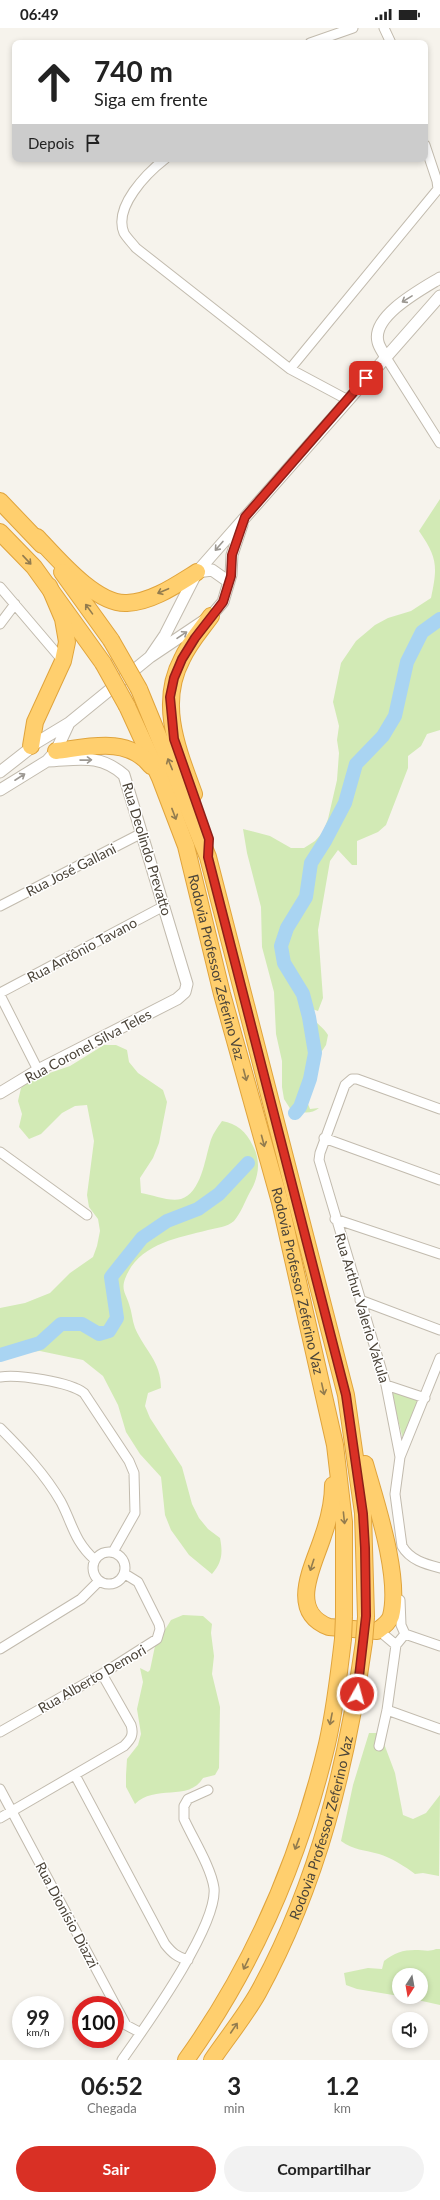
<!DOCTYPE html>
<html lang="pt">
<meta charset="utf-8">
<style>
body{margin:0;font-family:Lato,sans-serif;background:#f2f2f2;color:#222;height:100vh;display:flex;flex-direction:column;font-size:15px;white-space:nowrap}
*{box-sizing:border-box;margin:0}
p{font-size:13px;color:#767676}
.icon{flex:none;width:22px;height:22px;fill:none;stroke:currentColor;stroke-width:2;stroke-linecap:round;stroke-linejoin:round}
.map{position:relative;height:2032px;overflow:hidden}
.details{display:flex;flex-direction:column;background:#fff;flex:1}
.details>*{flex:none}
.guide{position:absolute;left:12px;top:12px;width:416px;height:122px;border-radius:8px;box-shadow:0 2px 6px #0003;background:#fff;color:#222;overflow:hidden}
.needle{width:26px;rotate:191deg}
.fabs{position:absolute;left:392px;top:1940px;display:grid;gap:8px}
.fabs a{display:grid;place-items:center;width:36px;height:36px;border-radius:50%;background:#fff;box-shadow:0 2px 6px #0003;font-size:20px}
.speed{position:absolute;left:12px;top:1968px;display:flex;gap:8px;font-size:20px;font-weight:700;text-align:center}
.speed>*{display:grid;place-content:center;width:52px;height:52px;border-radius:50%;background:#fff;box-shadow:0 2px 6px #0003;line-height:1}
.speed small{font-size:10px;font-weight:400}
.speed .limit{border:6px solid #d22;background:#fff;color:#111}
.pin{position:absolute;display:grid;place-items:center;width:34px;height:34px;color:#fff;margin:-17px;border-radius:8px;box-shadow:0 2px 6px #0006}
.me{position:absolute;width:44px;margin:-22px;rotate:7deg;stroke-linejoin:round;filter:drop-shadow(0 0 3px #0008)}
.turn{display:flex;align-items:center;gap:14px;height:84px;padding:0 16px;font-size:18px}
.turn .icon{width:52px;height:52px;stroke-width:2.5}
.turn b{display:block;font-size:28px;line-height:34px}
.then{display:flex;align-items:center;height:38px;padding:0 16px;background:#0003;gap:8px;font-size:15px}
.eta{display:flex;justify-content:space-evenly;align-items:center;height:68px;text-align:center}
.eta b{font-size:24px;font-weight:700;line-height:28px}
.action{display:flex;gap:8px;margin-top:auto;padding:8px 16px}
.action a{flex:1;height:46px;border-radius:24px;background:#d93025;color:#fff;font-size:16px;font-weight:700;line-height:46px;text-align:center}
.action a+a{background:#f2f2f2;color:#222}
.status{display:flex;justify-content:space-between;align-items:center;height:28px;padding:0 20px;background:#fff;direction:ltr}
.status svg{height:11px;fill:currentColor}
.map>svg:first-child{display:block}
.green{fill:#d2eab5}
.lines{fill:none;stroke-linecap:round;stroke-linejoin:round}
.river{stroke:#a9d4f2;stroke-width:14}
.minor-casing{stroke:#c2bbae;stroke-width:11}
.tertiary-casing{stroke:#c2bbae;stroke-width:13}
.motorway-casing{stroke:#e0a43c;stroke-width:18}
.minor{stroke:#fff;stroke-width:9}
.tertiary{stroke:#fff;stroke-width:11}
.motorway{stroke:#ffcf6e;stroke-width:16}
.motorway-bridge-casing{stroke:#e0a43c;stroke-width:18;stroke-linecap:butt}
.motorway-bridge{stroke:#ffcf6e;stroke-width:16}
.oneway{stroke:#9c9892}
.oneway2{stroke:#937c4e}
.route-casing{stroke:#8d1f18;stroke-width:10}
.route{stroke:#d93025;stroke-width:7}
.labels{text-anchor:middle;stroke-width:3;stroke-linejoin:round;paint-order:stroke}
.street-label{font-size:14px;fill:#4b4439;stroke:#fff}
</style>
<div class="status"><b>06:49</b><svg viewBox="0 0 49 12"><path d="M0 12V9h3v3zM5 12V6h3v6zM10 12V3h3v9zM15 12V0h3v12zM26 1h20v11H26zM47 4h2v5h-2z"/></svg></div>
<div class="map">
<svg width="440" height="2032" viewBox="0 0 440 2032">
<rect width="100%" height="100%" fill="#f6f3ec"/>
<path class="green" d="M440,471V702L427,706L421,718L408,728V740L386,797L378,804L357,813V837H352L338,822L330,833L318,902L323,970L318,983L309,980L305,981C311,992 322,997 328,1007L326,1017L314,1035L308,1076L310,1081L319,1080C311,1087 300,1084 291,1082L284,1071L282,1059V1033L276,1006L274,964L262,919L261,879L247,825L243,801L270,808L291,820H304L315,813L323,804L328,791L337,752L339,725L337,712L339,698L333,674L341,635L356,613L375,597L388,590L411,583L431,570C438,538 437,529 419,503Z
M104,1017H116L127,1022L129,1034L138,1045L163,1062L167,1074L159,1115L153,1130L140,1150L141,1165C153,1167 170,1174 181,1171C201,1165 205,1131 210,1115C212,1107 217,1100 222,1093C237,1096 246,1103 253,1118C261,1133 259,1149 250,1164C245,1173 241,1185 234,1193C227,1199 217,1200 208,1202C177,1210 138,1216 125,1251C121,1262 126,1266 129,1276C132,1284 132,1292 135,1300C145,1323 161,1333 161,1360L148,1365L145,1378L150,1390L182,1439L192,1476L199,1490L208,1501L220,1510C223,1525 222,1535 212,1546L189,1527L171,1502L165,1487L161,1449L140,1426L126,1404L118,1377L103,1348L83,1332L40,1323L16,1325L0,1331V1280L25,1275L50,1265L70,1245L93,1229L97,1218L100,1203L98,1191L89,1179L87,1167L94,1113L87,1077L75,1078L62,1085L41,1106L29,1111L19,1099L22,1086L18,1073L21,1060L32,1051L70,1038Z
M390,1360L421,1371L404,1415Z
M183,1587L203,1588L212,1596L211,1605L214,1628L212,1646L220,1679L219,1740L215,1747L203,1750C189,1774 154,1756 135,1776L126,1759V1747L127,1731L138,1717L141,1706L137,1681L143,1654L140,1640L148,1644L150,1642L155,1618L171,1592Z
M369,1705H380L395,1745L403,1787L413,1791L426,1785L440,1767L439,1848L423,1845L415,1846C406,1839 390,1829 379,1826C365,1822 353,1822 341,1813L353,1757Z
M436,1921H440V1977L404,1969H421V1947H399V1968L357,1961L346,1957L344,1945L368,1940L382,1941L384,1933C394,1925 403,1922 415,1922C423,1922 430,1924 436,1921Z"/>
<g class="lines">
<path class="river" d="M295,1085L300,1079L310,1051L315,1025L309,989L303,966L284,935L281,918L287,900L306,869L311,835L325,813L345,775L356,736L383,708L395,688L407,634L422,604L440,591
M0,1327L40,1315L61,1296H82L99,1306L109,1303L117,1290L111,1249L142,1210L167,1193L198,1181L219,1166L248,1135"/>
<defs>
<path id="minor" d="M384,0L391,15
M310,15L353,0
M165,131C147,145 113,179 124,205C127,210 132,215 136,220L290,341L348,372
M385,328L440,415
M290,341L438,161L437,153L425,117
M0,559L63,633
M0,596L15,576
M0,878L142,805
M0,965L164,878
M0,967L38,1042
M324,1110L440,1152
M0,1124L87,1187
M335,1191L440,1226
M360,1272L440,1302
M440,1330L400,1429L395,1466L402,1518C410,1532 425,1536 440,1540
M0,1349C18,1346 70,1354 84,1365L129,1433L134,1445L135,1485L113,1524
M386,1357L425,1370
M0,1400C22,1422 45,1446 61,1474C73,1497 74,1513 95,1532
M400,1429L386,1357L319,1132L320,1125L345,1057L352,1051H357L440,1081
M93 1540a16 16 0 1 1 32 0a16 16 0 1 1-32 0Z
M400,1572L401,1597L405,1606
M377,1603L383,1606L396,1617
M405,1606L440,1618
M0,1621L81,1571L99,1553
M387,1682L440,1701
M0,1704L102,1646L157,1611L160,1601L159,1596L138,1554L125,1546
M379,1718L387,1682L396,1617L405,1606
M75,1747L165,1916C172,1925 177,1929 188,1932
M0,1761L126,1997L141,2005
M0,1790L124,1718C131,1711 134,1707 131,1697L102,1646
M122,2032C145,1999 218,1898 214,1860C211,1839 193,1811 184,1791V1778L188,1771L208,1762"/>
<path id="tertiary" d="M385,328C383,324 379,319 378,314C371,288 422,261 440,250
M197,544L212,542L229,554
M150,629L165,607L197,544L440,268
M0,744L28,722L31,718L69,695L150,629L211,588L223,574L231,547L232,527L242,497
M0,762L47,733L56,723L69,695
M0,1065L38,1042L177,971L185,964L187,956L124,747C99,725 78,732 47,733"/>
<g id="motorway">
<path d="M0,473L42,517"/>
<path d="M0,504L34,539L103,635"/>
<path d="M37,509C57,530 96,577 127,575C152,574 176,557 197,544"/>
<path d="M62,544L111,612"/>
<path d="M139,661L208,829L346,1367L363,1485L366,1589"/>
<path id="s1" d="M127,678L160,750L186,818L222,966L280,1174L335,1417L344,1494V1588"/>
<path d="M31,718L35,694L63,633L67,614L63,591L49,558"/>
<path d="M56,723C89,719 128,708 151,738"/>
<path d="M194,766C178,722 158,676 182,631C189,615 201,602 211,588"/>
<path d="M333,1457C333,1474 329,1491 323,1508C314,1537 287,1583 329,1599L377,1603C382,1599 389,1595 391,1588C401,1549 376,1475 365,1436"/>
<path d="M186,2032C254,1937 300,1829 327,1716C335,1681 339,1646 343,1611"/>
<path id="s2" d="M212,2032C227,2010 245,1988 258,1965C318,1856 347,1736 364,1614"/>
</g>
</defs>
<use href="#minor" class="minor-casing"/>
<use href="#tertiary" class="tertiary-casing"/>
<use href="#motorway" class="motorway-casing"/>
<use href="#minor" class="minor"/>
<use href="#tertiary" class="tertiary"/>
<use href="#motorway" class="motorway"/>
<defs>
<path id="motorway-bridge" d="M111,612L139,661
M103,635L127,678
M343,1611L344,1588
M364,1614L366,1589"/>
</defs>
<use href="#motorway-bridge" class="motorway-bridge-casing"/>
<use href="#motorway-bridge" class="motorway-bridge"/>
</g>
<defs><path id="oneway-shaft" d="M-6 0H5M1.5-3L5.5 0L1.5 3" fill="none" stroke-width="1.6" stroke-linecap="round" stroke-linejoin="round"/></defs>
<g class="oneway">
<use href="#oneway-shaft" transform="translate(407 271) rotate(148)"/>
<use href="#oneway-shaft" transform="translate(219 518) rotate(131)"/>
<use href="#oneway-shaft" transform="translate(182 607) rotate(-34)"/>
<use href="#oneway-shaft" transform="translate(86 732) rotate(-1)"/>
<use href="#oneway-shaft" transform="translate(20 749) rotate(-33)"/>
</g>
<g class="oneway2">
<use href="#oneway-shaft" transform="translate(27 532) rotate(47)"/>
<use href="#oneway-shaft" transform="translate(163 563) rotate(157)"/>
<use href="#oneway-shaft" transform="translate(89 581) rotate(-126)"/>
<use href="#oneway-shaft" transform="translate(170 736) rotate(-112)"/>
<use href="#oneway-shaft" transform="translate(174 786) rotate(69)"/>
<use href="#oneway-shaft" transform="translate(245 1047) rotate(75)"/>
<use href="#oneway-shaft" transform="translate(263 1113) rotate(75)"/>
<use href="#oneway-shaft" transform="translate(323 1361) rotate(77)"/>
<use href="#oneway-shaft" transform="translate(344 1490) rotate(84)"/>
<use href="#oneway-shaft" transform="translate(312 1537) rotate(108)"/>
<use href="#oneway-shaft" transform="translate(331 1691) rotate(101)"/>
<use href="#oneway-shaft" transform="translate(297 1816) rotate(111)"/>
<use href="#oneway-shaft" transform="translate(246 1936) rotate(116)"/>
<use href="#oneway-shaft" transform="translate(234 2000) rotate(-56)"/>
</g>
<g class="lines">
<defs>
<path id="route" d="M357,1666L366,1588L365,1520L363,1486L346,1367L208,829L209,811L174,711L170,669L174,650L182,631L195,610L223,574L231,548L232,527L245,489L366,350"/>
</defs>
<use href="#route" class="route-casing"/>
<use href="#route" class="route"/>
</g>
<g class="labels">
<g class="street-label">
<text transform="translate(147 821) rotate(73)" y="5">Rua Deolindo Prevatto</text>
<text transform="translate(71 842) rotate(-27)" y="5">Rua José Gallani</text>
<text transform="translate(82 922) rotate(-28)" y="5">Rua Antônio Tavano</text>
<text dy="5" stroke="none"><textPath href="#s1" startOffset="277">Rodovia Professor Zeferino Vaz</textPath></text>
<text transform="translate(88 1018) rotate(-28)" y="5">Rua Coronel Silva Teles</text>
<text dy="5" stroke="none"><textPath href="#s1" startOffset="601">Rodovia Professor Zeferino Vaz</textPath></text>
<text transform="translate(362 1280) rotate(73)" y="5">Rua Arthur Valerio Vakula</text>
<text transform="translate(92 1651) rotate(-30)" y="5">Rua Alberto Demori</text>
<text dy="5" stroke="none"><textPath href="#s2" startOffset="259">Rodovia Professor Zeferino Vaz</textPath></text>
<text transform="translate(67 1887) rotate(62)" y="5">Rua Dionísio Diazzi</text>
</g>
</g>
</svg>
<div class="fabs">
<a><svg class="needle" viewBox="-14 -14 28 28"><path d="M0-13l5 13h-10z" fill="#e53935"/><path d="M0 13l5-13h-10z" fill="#767676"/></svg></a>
<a><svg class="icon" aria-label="sound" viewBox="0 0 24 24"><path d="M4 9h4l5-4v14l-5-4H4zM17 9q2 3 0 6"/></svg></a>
</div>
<div class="speed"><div>99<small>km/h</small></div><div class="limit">100</div></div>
<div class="pin" style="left:366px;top:350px;background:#d93025"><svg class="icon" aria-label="arrive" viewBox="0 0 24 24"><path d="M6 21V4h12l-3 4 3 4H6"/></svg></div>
<svg class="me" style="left:357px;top:1666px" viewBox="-20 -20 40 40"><circle r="17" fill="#d93025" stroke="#fff" stroke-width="3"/><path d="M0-11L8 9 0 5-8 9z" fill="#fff"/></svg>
<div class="guide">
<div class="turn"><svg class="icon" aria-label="ahead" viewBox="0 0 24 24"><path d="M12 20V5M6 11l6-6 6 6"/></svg><div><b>740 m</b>Siga em frente</div></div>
<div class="then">Depois<svg class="icon" aria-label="arrive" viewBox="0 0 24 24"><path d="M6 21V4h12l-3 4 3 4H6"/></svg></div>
</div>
</div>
<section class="details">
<div class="eta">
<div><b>06:52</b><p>Chegada</p></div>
<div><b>3</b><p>min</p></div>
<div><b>1.2</b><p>km</p></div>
</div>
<div class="action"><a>Sair</a><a>Compartilhar</a></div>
</section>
